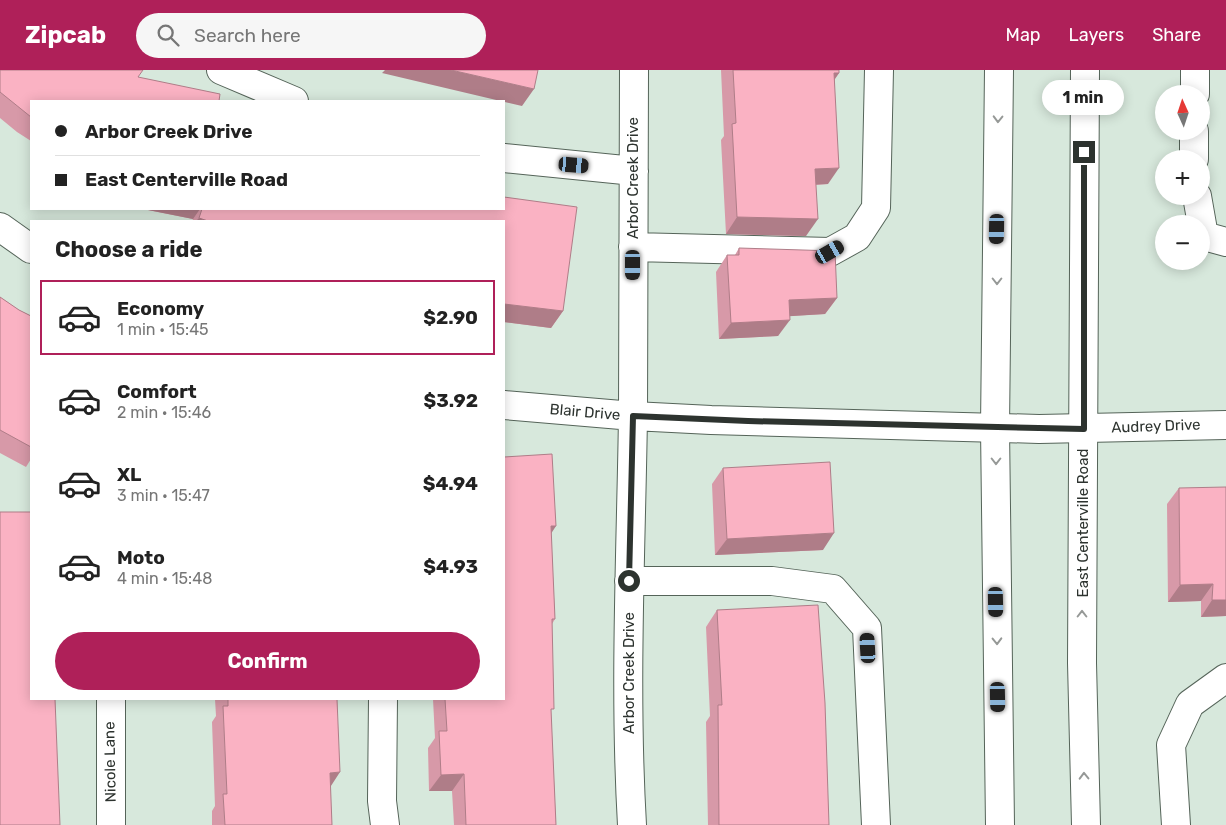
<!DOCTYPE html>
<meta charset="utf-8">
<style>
:root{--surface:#fff;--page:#f6f6f6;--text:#222;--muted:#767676;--line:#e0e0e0;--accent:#af2059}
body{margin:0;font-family:Rubik,sans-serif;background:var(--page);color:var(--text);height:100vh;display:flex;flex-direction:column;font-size:19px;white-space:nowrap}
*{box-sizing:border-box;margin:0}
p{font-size:16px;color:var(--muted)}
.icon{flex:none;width:28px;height:28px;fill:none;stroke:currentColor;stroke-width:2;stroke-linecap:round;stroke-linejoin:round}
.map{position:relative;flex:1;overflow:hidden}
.panel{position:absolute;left:30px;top:150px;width:475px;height:480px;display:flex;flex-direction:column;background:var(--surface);border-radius:0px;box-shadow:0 2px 12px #0003}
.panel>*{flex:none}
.guide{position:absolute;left:30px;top:30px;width:475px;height:110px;border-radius:0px;box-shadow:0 2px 12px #0003;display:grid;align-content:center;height:110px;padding:0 25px;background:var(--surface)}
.needle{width:32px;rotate:357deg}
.tools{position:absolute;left:1155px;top:15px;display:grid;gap:10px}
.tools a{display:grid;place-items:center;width:55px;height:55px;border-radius:50%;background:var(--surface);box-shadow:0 2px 12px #0003;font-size:25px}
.end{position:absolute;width:22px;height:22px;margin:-11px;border:6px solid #2d332f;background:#fff;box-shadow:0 0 0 2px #fff}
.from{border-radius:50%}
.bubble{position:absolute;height:35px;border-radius:18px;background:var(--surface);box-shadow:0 2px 12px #0003;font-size:16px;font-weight:700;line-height:35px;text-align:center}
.car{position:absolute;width:15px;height:30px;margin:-15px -8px;border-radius:6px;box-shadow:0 0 4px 1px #0007;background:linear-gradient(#222 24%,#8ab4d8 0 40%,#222 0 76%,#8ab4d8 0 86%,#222 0)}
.guide b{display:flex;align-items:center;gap:18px;height:48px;font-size:19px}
.guide b+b{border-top:1px solid var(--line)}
.guide i{width:12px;height:12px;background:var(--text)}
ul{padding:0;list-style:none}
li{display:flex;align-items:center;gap:15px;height:75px;margin:0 10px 8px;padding:0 15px;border:2px solid transparent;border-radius:0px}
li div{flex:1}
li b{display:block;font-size:19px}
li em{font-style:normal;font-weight:700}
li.selected{border-color:var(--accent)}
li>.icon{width:45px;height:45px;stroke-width:1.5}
h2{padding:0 25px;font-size:22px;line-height:60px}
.primary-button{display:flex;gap:10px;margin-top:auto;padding:10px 25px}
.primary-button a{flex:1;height:58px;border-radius:30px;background:var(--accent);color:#fff;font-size:20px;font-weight:700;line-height:58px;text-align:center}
header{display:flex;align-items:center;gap:30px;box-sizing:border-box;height:70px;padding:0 25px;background:var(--accent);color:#fff}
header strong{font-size:24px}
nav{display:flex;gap:28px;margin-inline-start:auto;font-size:18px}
.search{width:350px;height:45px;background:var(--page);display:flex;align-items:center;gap:12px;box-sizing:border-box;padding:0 18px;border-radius:28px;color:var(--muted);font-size:19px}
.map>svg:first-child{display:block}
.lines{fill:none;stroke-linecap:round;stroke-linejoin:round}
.minor-casing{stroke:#556459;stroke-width:30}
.major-casing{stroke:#556459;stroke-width:30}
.minor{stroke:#fff;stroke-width:28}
.major{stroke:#fff;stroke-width:28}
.wall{fill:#d799a8}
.shaded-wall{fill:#af7d88}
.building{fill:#fab2c3;stroke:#af7d88}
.oneway{stroke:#969997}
.route{stroke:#2d332f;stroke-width:6}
.labels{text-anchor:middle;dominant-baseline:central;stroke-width:4;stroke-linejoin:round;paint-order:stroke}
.street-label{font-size:15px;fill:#2d332f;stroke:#fff}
</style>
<header>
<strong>Zipcab</strong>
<div class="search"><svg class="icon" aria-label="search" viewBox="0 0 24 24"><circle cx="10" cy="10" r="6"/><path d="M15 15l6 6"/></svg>Search here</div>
<nav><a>Map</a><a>Layers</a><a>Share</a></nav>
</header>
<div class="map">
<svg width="1226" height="755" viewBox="0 0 1226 755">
<rect width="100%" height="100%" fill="#d7e8dc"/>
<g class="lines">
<g class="minor-casing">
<path id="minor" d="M 221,0 L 294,31
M 1195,24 L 1195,0
M 504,88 L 634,101
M 1194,89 L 1194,61
M 1197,126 L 1204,166 L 1226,172
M 0,157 L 31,179
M 633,177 L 830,182 L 857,167 L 876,138 L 879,0
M 504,335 L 633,346 L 711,350 L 1039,359 L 1226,355
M 629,511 L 772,511 L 833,519 L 867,558 L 876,755
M 111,629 L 111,755
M 383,629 L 382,731 L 385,755
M 632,755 C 624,618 631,482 633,345 C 634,230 634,115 634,0
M 1176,755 L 1171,675 L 1190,634 L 1226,608"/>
</g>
<g class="major-casing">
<path id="major" d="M 999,0 L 995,358 L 1000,755
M 1085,0 L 1082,593 L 1086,755"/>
</g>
<use href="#minor" class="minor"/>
<use href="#major" class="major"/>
</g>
<path class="wall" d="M 0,0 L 31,31 L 31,71 L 17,62 L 0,48 Z
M 721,0 L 839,0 L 839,3 L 835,9 L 828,114 L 816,115 L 806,166 L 726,164 L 721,70 L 724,66 Z
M 143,139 L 504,139 L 563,241 L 551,258 L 504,252 L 504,151 L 192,151 L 193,149 Z
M 739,178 L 837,228 L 825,244 L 789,246 L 778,266 L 719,269 L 716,202 L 727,185 L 735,185 Z
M 0,227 L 19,240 L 31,246 L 31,389 L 26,397 L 0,383 Z
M 723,398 L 823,480 L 715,485 L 712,414 Z
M 1179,418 L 1226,546 L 1201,547 L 1201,531 L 1168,532 L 1167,434 Z
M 551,464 L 555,549 L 552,554 L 551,644 L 556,755 L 454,755 L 452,721 L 429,721 L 428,678 L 435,668 L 433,629 L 504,629 Z
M 717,540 L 829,755 L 708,755 L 706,652 L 710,646 L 706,557 Z
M 215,629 L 337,629 L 330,716 L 332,755 L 212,755 L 212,741 L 215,736 L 212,652 L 216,646 Z"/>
<path class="shaded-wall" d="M 385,0 L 451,0 L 534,19 L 522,36 L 382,3 Z
M 834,3 L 839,3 L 827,20 Z
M 839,98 L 828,114 L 803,115 L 815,99 Z
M 143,139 L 200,139 L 193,149 Z
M 737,147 L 818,149 L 806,166 L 726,164 Z
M 199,148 L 208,151 L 196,151 Z
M 837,228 L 825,244 L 777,247 L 789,230 Z
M 504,234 L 563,241 L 551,258 L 504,252 Z
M 790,250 L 778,266 L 719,269 L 731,253 Z
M 551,456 L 556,456 L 545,473 Z
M 834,463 L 823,480 L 715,485 L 727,469 Z
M 1213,514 L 1201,531 L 1168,532 L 1180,515 Z
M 1212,530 L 1226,530 L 1226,546 L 1201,547 Z
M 340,702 L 329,719 L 330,703 Z
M 464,704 L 452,721 L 429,721 L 441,705 Z"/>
<path class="building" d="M 0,0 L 143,0 L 138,7 L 220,24 L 219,31 L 31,31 L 31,47 L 0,22 Z
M 451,0 L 538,0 L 534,19 Z
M 733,0 L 839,0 L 839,3 L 834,3 L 839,98 L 815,99 L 818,149 L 737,147 L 732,54 L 736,53 Z
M 504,127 L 577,137 L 563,241 L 504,234 L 504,151 L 208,151 L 199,148 L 202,139 L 504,139 Z
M 739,178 L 835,181 L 837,228 L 789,230 L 790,250 L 731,253 L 727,185 L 739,185 Z
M 0,227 L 19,240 L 31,246 L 31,377 L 0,360 Z
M 552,384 L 556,456 L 551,456 L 555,549 L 552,549 L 554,639 L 551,639 L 556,755 L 466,755 L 464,704 L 441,705 L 439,661 L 447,661 L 445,629 L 504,629 L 504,387 Z
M 830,392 L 834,463 L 727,469 L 723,398 Z
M 1226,417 L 1226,530 L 1212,530 L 1213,514 L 1180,515 L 1179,418 Z
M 0,442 L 31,442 L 31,629 L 55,629 L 60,755 L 0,755 Z
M 818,535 L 825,633 L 829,755 L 719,755 L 718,635 L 722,635 L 717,540 Z
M 228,629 L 337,629 L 340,702 L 330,703 L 332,755 L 225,755 L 223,724 L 227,724 L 223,636 L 228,636 Z"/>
<defs><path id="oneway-chevron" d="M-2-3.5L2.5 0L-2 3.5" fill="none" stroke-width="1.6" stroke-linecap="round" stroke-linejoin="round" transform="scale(1.25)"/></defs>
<g class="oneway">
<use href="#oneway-chevron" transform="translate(998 49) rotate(91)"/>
<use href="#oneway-chevron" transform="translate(997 211) rotate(90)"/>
<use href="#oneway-chevron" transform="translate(996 391) rotate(90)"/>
<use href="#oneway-chevron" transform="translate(1082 544) rotate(-90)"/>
<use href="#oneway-chevron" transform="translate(997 571) rotate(89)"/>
<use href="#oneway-chevron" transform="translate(1084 706) rotate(-91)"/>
</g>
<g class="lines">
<path class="route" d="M 629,511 L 633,346 L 748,351 L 1084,359 L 1084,82"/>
</g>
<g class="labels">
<g class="street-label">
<text transform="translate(633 108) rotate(-90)">Arbor Creek Drive</text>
<text transform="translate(585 342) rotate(5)">Blair Drive</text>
<text transform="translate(1156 356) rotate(-2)">Audrey Drive</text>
<text transform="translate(1083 453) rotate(-90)">East Centerville Road</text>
<text transform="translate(629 603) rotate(-90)">Arbor Creek Drive</text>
<text transform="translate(110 692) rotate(-91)">Nicole Lane</text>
</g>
</g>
</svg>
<div class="tools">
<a><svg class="needle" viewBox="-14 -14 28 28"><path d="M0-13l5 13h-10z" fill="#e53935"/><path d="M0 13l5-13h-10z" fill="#767676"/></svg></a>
<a>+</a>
<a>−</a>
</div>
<i class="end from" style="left:629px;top:511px"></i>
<i class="end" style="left:1084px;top:82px"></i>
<div class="bubble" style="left:1042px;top:10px;width:82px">1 min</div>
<i class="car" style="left:574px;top:95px;rotate:95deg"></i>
<i class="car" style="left:997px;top:159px;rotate:181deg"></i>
<i class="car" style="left:830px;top:182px;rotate:60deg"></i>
<i class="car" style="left:633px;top:195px;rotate:180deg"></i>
<i class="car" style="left:996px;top:532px;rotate:179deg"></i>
<i class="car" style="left:868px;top:578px;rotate:357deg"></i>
<i class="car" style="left:998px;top:627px;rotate:179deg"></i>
<div class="guide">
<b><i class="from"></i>Arbor Creek Drive</b>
<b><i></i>East Centerville Road</b>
</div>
<section class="panel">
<h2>Choose a ride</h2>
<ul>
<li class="selected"><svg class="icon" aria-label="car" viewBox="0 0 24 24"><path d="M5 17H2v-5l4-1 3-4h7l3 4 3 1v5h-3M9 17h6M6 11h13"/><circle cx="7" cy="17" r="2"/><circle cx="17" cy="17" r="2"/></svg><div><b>Economy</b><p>1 min · 15:45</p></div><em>$2.90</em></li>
<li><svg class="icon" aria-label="car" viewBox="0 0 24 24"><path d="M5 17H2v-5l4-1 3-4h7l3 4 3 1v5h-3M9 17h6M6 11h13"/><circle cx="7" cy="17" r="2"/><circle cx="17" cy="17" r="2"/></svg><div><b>Comfort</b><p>2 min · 15:46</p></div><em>$3.92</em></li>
<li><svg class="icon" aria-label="car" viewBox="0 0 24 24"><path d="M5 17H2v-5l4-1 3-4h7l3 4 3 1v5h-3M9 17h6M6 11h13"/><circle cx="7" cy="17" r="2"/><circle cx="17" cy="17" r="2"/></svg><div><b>XL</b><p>3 min · 15:47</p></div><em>$4.94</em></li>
<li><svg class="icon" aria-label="car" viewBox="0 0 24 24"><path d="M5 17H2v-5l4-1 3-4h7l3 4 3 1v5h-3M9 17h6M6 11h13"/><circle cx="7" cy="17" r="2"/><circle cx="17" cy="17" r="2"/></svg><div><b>Moto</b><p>4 min · 15:48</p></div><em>$4.93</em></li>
</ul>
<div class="primary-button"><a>Confirm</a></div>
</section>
</div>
